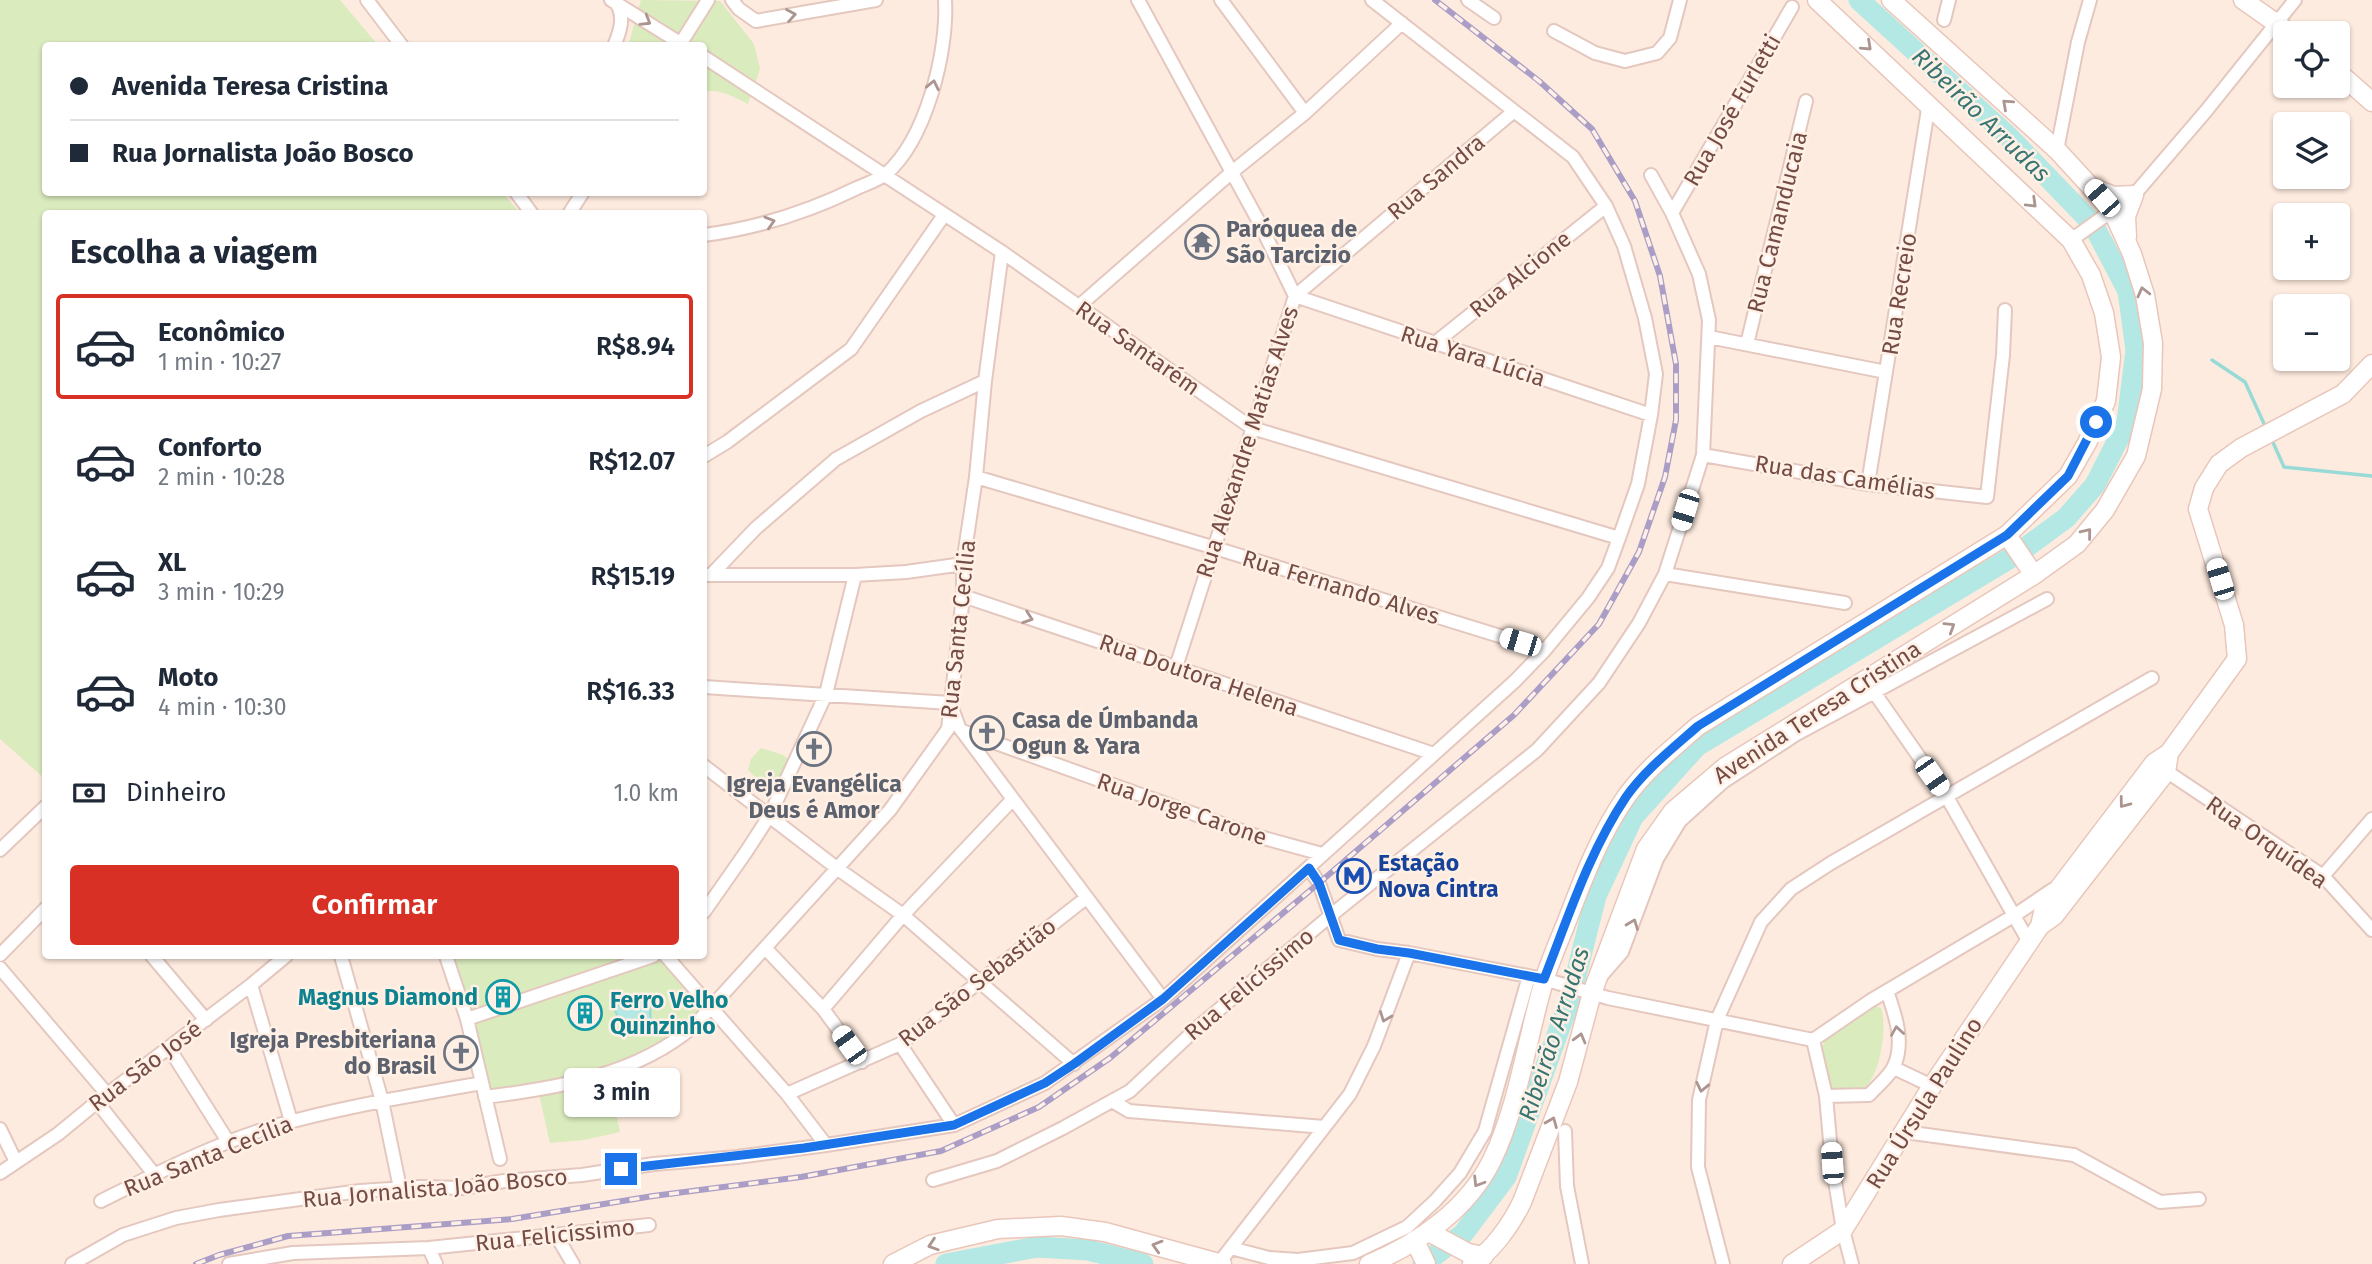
<!DOCTYPE html>
<html lang="pt">
<meta charset="utf-8">
<style>
:root{--surface:#fff;--page:#f6f6f7;--text:#1f2937;--muted:#747a83;--line:#e0e1e3;--accent:#d93025}
body{margin:0;font-family:"Fira Sans",sans-serif;background:var(--page);color:var(--text);height:100vh;display:flex;flex-direction:column;font-size:26px;white-space:nowrap}
*{box-sizing:border-box;margin:0}
p{font-size:23px;color:var(--muted)}
.icon{flex:none;width:38px;height:38px;fill:none;stroke:currentColor;stroke-width:2;stroke-linecap:round;stroke-linejoin:round}
.map{position:relative;flex:1;overflow:hidden}
.sheet{position:absolute;left:42px;top:210px;width:665px;height:749px;display:flex;flex-direction:column;background:var(--surface);border-radius:7px;box-shadow:0 2px 5px #0004}
.sheet>*{flex:none}
.guide{position:absolute;left:42px;top:42px;width:665px;height:154px;border-radius:7px;box-shadow:0 2px 5px #0004;display:grid;align-content:center;height:154px;padding:0 28px;background:var(--surface)}
.controls{position:absolute;left:2273px;top:21px;display:grid;gap:14px}
.controls a{display:grid;place-items:center;width:77px;height:77px;border-radius:7px;background:var(--surface);box-shadow:0 2px 5px #0004;font-size:35px}
.end{position:absolute;width:32px;height:32px;margin:-16px;border:9px solid #1a73e8;background:#fff;box-shadow:0 0 0 4px #fff}
.from{border-radius:50%}
.bubble{position:absolute;height:49px;border-radius:7px;background:var(--surface);box-shadow:0 2px 5px #0004;font-size:23px;font-weight:600;line-height:49px;text-align:center}
.car{position:absolute;width:21px;height:42px;margin:-21px -10px;border-radius:9px;box-shadow:0 0 5px 2px #0007;background:linear-gradient(#fff 24%,#345 0 40%,#fff 0 76%,#345 0 86%,#fff 0)}
.guide b{display:flex;align-items:center;gap:24px;height:66px;font-size:26px}
.guide b+b{border-top:2px solid var(--line)}
.guide i{width:18px;height:18px;background:var(--text)}
ul{padding:0;list-style:none}
li{display:flex;align-items:center;gap:21px;height:105px;margin:0 14px 10px;padding:0 14px;border:4px solid transparent;border-radius:7px}
li div{flex:1}
li b{display:block;font-size:26px}
li em{font-style:normal;font-weight:600}
li.active{border-color:var(--accent)}
li>.icon{width:63px;height:63px;stroke-width:1.5}
h2{padding:0 28px;font-size:32px;line-height:84px}
.pay{display:flex;align-items:center;gap:18px;height:77px;padding:0 28px;font-size:26px}
.pay p{margin-inline-start:auto}
.primary-button{display:flex;gap:14px;margin-top:auto;padding:14px 28px}
.primary-button a{flex:1;height:80px;border-radius:7px;background:var(--accent);color:#fff;font-size:28px;font-weight:600;line-height:80px;text-align:center}
.map>svg:first-child{display:block}
.green{fill:#daebbd}
.water{fill:#b3e8e4;stroke:#98dad6;stroke-width:2}
.lines{fill:none;stroke-linecap:round;stroke-linejoin:round}
.stream{stroke:#98dad6;stroke-width:3.5}
.river{stroke:#b3e8e4;stroke-width:21}
.street-casing{stroke:#e4c7be;stroke-width:16}
.secondary-casing{stroke:#e9c6ba;stroke-width:21}
.street{stroke:#fff;stroke-width:12}
.secondary{stroke:#fff;stroke-width:18}
.rail-casing{stroke:#ab9ec6;stroke-width:6}
.rail{stroke:#fff0e6;stroke-width:3.5;stroke-dasharray:10;stroke-linecap:butt}
.oneway{stroke:#ac948f}
.route{stroke:#1a73e8;stroke-width:9}
.labels{text-anchor:middle;dominant-baseline:central;stroke-width:5;stroke-linejoin:round;paint-order:stroke}
.street-label{font-size:23px;fill:#754c45;stroke:#fff0e6}
.worship-label{font-size:23px;font-weight:bold;fill:#5b616d;stroke:#fff0e6;text-anchor:start}
.transit-label{font-size:23px;font-weight:bold;fill:#164399;stroke:#fff0e6;text-anchor:start}
.culture-label{font-size:23px;font-weight:bold;fill:#0d838f;stroke:#fff0e6;text-anchor:end}
.water-label{font-size:24px;font-style:italic;fill:#367572;stroke:#fff0e6}
</style>
<div class="map">
<svg width="2372" height="1264" viewBox="0 0 2372 1264">
<rect width="100%" height="100%" fill="#feebdf"/>
<path class="green" d="M 0,0 L 340,0 L 378,45 L 46,46 L 46,192 L 502,192 L 520,213 L 46,214 L 45,779 L 0,739 Z
M 641,0 L 720,1 L 754,44 L 760,69 L 748,104 C 734,97 719,88 704,92 L 704,46 L 628,46 Z
M 761,748 L 783,755 L 792,762 L 775,791 L 761,783 L 748,770 L 751,759 Z
M 452,956 L 643,956 L 470,1013 Z
M 660,960 L 706,1006 L 667,1041 L 602,1071 L 488,1093 L 471,1018 L 563,993 Z
M 1874,1006 L 1881,1008 C 1888,1025 1880,1084 1860,1090 C 1852,1092 1840,1090 1832,1090 L 1828,1088 C 1826,1078 1821,1065 1821,1054 C 1821,1032 1857,1014 1874,1006 Z
M 609,1077 L 620,1132 L 584,1140 L 550,1143 L 539,1094 Z"/>
<path class="water" d="M 633,999 L 650,1005 L 651,1028 L 638,1034 L 629,1032 L 619,1021 L 615,1010 L 619,1003 Z"/>
<g class="lines">
<path class="stream" d="M 2212,360 L 2245,382 L 2266,428
M 2271,438 L 2284,467 L 2372,476"/>
<path class="river" d="M 946,1264 L 1037,1247 L 1088,1250 L 1143,1264
M 1423,1264 L 1463,1234 L 1506,1177 L 1570,999 L 1596,896 L 1633,817 L 1697,746 L 2017,554 L 2066,518 L 2095,485 L 2127,422 L 2136,350 L 2128,291 L 2096,230 L 2086,217 L 2008,136 L 1859,0"/>
<g class="street-casing">
<path id="street" d="M 367,0 L 402,46
M 611,0 L 685,46
M 732,0 L 739,9 L 756,21 L 876,0
M 1138,0 L 1259,222 L 1295,296 L 1176,667
M 1221,0 L 1305,113
M 1468,0 L 1494,18
M 1944,20 L 1949,0
M 1554,31 L 1595,53 L 1625,61 L 1657,53 L 1670,38 L 1680,0
M 614,46 C 620,32 625,17 617,4
M 679,46 L 708,0
M 704,57 L 1002,252 L 1252,428 L 1619,538
M 2057,150 L 2078,42 L 2090,0
M 516,192 L 532,214
M 1672,213 L 1792,7
M 569,214 L 583,192
M 704,235 C 758,228 808,212 857,188 C 866,184 878,180 886,174 C 926,139 948,52 945,0
M 2071,240 L 2134,195 L 2206,111 L 2295,0
M 1295,296 L 1651,415
M 1295,296 L 1513,112
M 1079,306 L 1232,172 L 1305,113 L 1402,23
M 1709,337 L 1886,372
M 1435,343 L 1606,206
M 1747,344 L 1806,101
M 1703,455 L 1868,484 L 1987,497 L 2003,355 L 2005,310
M 704,456 L 727,442 L 851,349 L 944,215
M 976,477 L 1212,547 L 1545,650
M 1868,484 L 1929,103
M 1665,574 L 1845,603
M 708,575 L 855,575 L 906,572 L 963,564
M 711,575 L 756,528 L 836,459 L 921,411 L 985,381
M 963,596 L 1434,754
M 704,687 L 950,703 L 959,727 L 1163,999
M 1874,692 L 1947,797 L 2029,942
M 965,732 L 1253,835 L 1322,854
M 704,766 L 838,869 L 903,915 L 1074,1064
M 2160,767 L 2323,876 L 2372,930
M 0,850 L 46,806
M 1309,868 L 1319,883 L 1339,940 L 1377,949 L 1409,953 L 1544,979 L 1608,998 L 1813,1040
M 2323,876 L 2372,819
M 704,912 L 746,852 L 770,815 L 826,694 L 855,575
M 766,949 L 823,1009 L 862,1062
M 0,955 L 46,908
M 152,956 L 206,1020
M 341,956 L 382,1101 L 400,1188
M 446,956 L 467,1019 L 500,1159
M 666,956 L 787,1094 L 826,1145
M 0,968 L 107,1094
M 1602,975 L 1622,952 L 1657,859 L 1680,821 L 1723,782 L 1795,735 L 2047,599
M 251,985 L 291,1121
M 823,1009 L 903,915 L 1013,799
M 467,1019 L 653,956
M 1813,1040 L 1870,1001 L 2015,915 L 2052,890
M 1813,1040 L 1826,1096 L 1832,1163 L 1843,1230 L 1852,1264
M 900,1044 L 954,1125
M 169,1048 L 229,1143
M 1894,1068 L 1932,1086
M 787,1094 L 900,1044 L 1086,898
M 1826,1096 L 1869,1095 C 1877,1086 1890,1076 1894,1066 C 1905,1042 1895,1014 1887,991
M 485,1097 C 558,1088 637,1075 694,1026 L 890,810 L 948,729 L 963,596 L 963,564 L 976,477 L 985,381 L 1002,252
M 1112,1101 L 1129,1111 L 1324,1127
M 97,1102 L 154,1174
M 0,1129 L 16,1162
M 1565,1131 L 1567,1186 L 1582,1264
M 1905,1132 L 2074,1155 L 2160,1202 L 2199,1199
M 0,1173 L 58,1134 L 97,1102 L 251,985 L 286,956
M 933,1180 L 997,1161 L 1063,1128 L 1130,1091 L 1197,1028 L 1330,916 L 1537,750 L 1599,683 L 1639,623 L 1665,574 L 1703,455 L 1709,320 L 1699,274 L 1672,213 L 1651,175
M 101,1201 C 161,1171 228,1137 293,1121 C 355,1105 419,1094 482,1083
M 556,1235 L 573,1264
M 429,1248 L 436,1264
M 1231,1248 L 1269,1258 L 1298,1260 L 1353,1253 L 1407,1227 L 1435,1201 L 1460,1173 L 1485,1131 L 1529,976
M 1219,1263 L 1350,1094 L 1374,1046 L 1409,953
M 72,1264 L 123,1235 L 176,1218 L 219,1210 L 360,1191 L 420,1187 L 462,1188 L 504,1181 L 582,1175 L 654,1164 L 737,1157 L 826,1145 L 954,1125 L 1045,1083 L 1163,999 L 1515,681 L 1545,650 L 1588,598 L 1608,568 L 1619,538 L 1638,484 L 1651,415 L 1656,374 L 1645,318 L 1624,246 L 1606,206 L 1573,157 L 1372,0
M 229,1264 L 293,1253 L 429,1248 L 649,1225
M 1723,1264 L 1698,1167 L 1699,1100 L 1717,1020 L 1761,922 L 1791,889 L 1831,863 L 2152,678"/>
</g>
<g class="secondary-casing">
<path id="secondary" d="M 2243,0 L 2290,33
M 2338,72 L 2372,102
M 2094,188 L 2114,196 L 2134,195 L 2126,216 L 2127,237
M 2007,535 L 2034,575
M 2040,926 L 2054,916 L 2166,772 L 2169,753
M 1429,1232 L 1468,1253 L 1484,1256
M 1415,1241 L 1426,1264
M 893,1264 L 930,1245 L 998,1229 L 1061,1226 L 1105,1232 L 1222,1264
M 1369,1264 C 1418,1244 1468,1209 1492,1160 C 1518,1107 1527,1038 1544,981 C 1550,961 1559,941 1567,921 C 1583,879 1600,834 1626,797 C 1646,769 1673,748 1698,726 L 2007,535 L 2068,476 L 2087,443 L 2106,401 L 2111,357 L 2104,313 L 2091,275 L 2071,240 L 1817,0
M 1472,1264 C 1493,1250 1511,1225 1522,1202 L 1568,1082 L 1592,993 L 1646,849 L 1673,811 L 1725,767 L 2034,575 L 2077,544 L 2105,510 L 2136,456 L 2152,389 L 2153,343 L 2145,295 L 2132,254 L 2112,210 L 2057,150 L 1891,0
M 1792,1264 L 1843,1230 L 1932,1086 L 2040,926 L 2044,908 L 2154,763 L 2169,753 L 2237,659 L 2234,625 L 2198,509 L 2204,488 L 2219,464 L 2241,448 L 2343,394 L 2372,364"/>
</g>
<use href="#street" class="street"/>
<use href="#secondary" class="secondary"/>
<g class="rail-casing">
<path id="rail" d="M 196,1264 L 219,1255 L 288,1236 L 512,1219 L 653,1196 L 801,1177 L 941,1151 L 1039,1107 L 1110,1058 L 1319,883 L 1514,715 L 1599,624 L 1639,552 L 1665,477 L 1676,420 L 1676,364 L 1660,276 L 1635,201 L 1592,129 L 1539,81 L 1435,0"/>
</g>
<use href="#rail" class="rail"/>
</g>
<defs><path id="oneway-chevron" d="M-2-3.5L2.5 0L-2 3.5" fill="none" stroke-width="1.6" stroke-linecap="round" stroke-linejoin="round" transform="scale(1.75)"/></defs>
<g class="oneway">
<use href="#oneway-chevron" transform="translate(791 15) rotate(-10)"/>
<use href="#oneway-chevron" transform="translate(646 21) rotate(31)"/>
<use href="#oneway-chevron" transform="translate(1867 46) rotate(43)"/>
<use href="#oneway-chevron" transform="translate(933 85) rotate(-78)"/>
<use href="#oneway-chevron" transform="translate(2007 104) rotate(-138)"/>
<use href="#oneway-chevron" transform="translate(2032 203) rotate(44)"/>
<use href="#oneway-chevron" transform="translate(770 222) rotate(-17)"/>
<use href="#oneway-chevron" transform="translate(2143 292) rotate(-104)"/>
<use href="#oneway-chevron" transform="translate(2087 533) rotate(-51)"/>
<use href="#oneway-chevron" transform="translate(1028 618) rotate(19)"/>
<use href="#oneway-chevron" transform="translate(1950 627) rotate(-32)"/>
<use href="#oneway-chevron" transform="translate(2124 803) rotate(127)"/>
<use href="#oneway-chevron" transform="translate(1633 924) rotate(-69)"/>
<use href="#oneway-chevron" transform="translate(1385 1017) rotate(111)"/>
<use href="#oneway-chevron" transform="translate(1897 1031) rotate(-99)"/>
<use href="#oneway-chevron" transform="translate(1580 1038) rotate(-75)"/>
<use href="#oneway-chevron" transform="translate(1702 1087) rotate(102)"/>
<use href="#oneway-chevron" transform="translate(1552 1122) rotate(-68)"/>
<use href="#oneway-chevron" transform="translate(1478 1182) rotate(122)"/>
<use href="#oneway-chevron" transform="translate(933 1245) rotate(162)"/>
<use href="#oneway-chevron" transform="translate(1157 1246) rotate(-164)"/>
</g>
<g class="lines">
<path class="route" d="M 621,1169 L 804,1148 L 954,1125 L 1045,1083 L 1074,1064 L 1163,999 L 1309,868 L 1319,883 L 1339,940 L 1377,949 L 1409,953 L 1544,979 C 1568,918 1589,852 1626,797 C 1645,770 1673,748 1698,726 L 2007,535 L 2068,476 L 2096,422"/>
</g>
<defs>
<g id="temple-ring" transform="scale(1.75)"><circle r="9.5" fill="#fff0e6" stroke="#6b7280" stroke-width="1.5"/><path d="M0-6L5-2H3V0L6.5 2.5H4V6H1.5V3h-3V6H-4V2.5H-6.5L-3 0V-2H-5Z" fill="#6b7280"/></g>
<g id="church-ring" transform="scale(1.75)"><circle r="9.5" fill="#fff0e6" stroke="#6b7280" stroke-width="1.5"/><path d="M-1.2-6h2.4v3.5h3.3v2.4h-3.3V6h-2.4V-.1h-3.3v-2.4h3.3Z" fill="#6b7280"/></g>
<g id="metro-ring" transform="scale(1.75)"><circle r="9.5" fill="#fff0e6" stroke="#1a4fb4" stroke-width="1.5"/><path d="M-5.5 5V-5H-3L0 0L3-5H5.5V5H3V-.5L0 4L-3-.5V5Z" fill="#1a4fb4"/></g>
<g id="building-ring" transform="scale(1.75)"><circle r="9.5" fill="#fff0e6" stroke="#0f9aa8" stroke-width="1.5"/><path d="M-4-6H4V6H1V3H-1V6H-4ZM-2.5-4.3h1.7v1.8h-1.7ZM.8-4.3h1.7v1.8H.8ZM-2.5-1h1.7V.8h-1.7ZM.8-1h1.7V.8H.8Z" fill="#0f9aa8"/></g>
</defs>
<g fill-rule="evenodd">
<use href="#temple-ring" x="1202" y="242"/>
<use href="#church-ring" x="987" y="733"/>
<use href="#church-ring" x="814" y="749"/>
<use href="#metro-ring" x="1354" y="876"/>
<use href="#building-ring" x="503" y="997"/>
<use href="#building-ring" x="585" y="1013"/>
<use href="#church-ring" x="461" y="1053"/>
</g>
<g class="labels">
<g class="street-label">
<text transform="translate(1732 110) rotate(-60)">Rua José Furletti</text>
<text transform="translate(1436 177) rotate(-40)">Rua Sandra</text>
<text transform="translate(1777 222) rotate(-76)">Rua Camanducaia</text>
<text transform="translate(1520 274) rotate(-39)">Rua Alcione</text>
<text transform="translate(1899 294) rotate(-81)">Rua Recreio</text>
<text transform="translate(1138 348) rotate(35)">Rua Santarém</text>
<text transform="translate(1473 356) rotate(18)">Rua Yara Lúcia</text>
<text transform="translate(1247 442) rotate(-72)">Rua Alexandre Matias Alves</text>
<text transform="translate(1845 477) rotate(9)">Rua das Camélias</text>
<text transform="translate(1341 587) rotate(17)">Rua Fernando Alves</text>
<text transform="translate(958 629) rotate(-84)">Rua Santa Cecília</text>
<text transform="translate(1199 675) rotate(19)">Rua Doutora Helena</text>
<text transform="translate(1817 712) rotate(-33)">Avenida Teresa Cristina</text>
<text transform="translate(1182 809) rotate(19)">Rua Jorge Carone</text>
<text transform="translate(2267 842) rotate(35)">Rua Orquídea</text>
<text transform="translate(977 982) rotate(-38)">Rua São Sebastião</text>
<text transform="translate(1249 984) rotate(-40)">Rua Felicíssimo</text>
<text transform="translate(145 1066) rotate(-37)">Rua São José</text>
<text transform="translate(1924 1103) rotate(-58)">Rua Úrsula Paulino</text>
<text transform="translate(208 1156) rotate(-22)">Rua Santa Cecília</text>
<text transform="translate(435 1188) rotate(-5)">Rua Jornalista João Bosco</text>
<text transform="translate(555 1235) rotate(-6)">Rua Felicíssimo</text>
</g>
<g class="worship-label">
<text x="1226" y="229">Paróquea de<tspan x="1226" dy="26">São Tarcizio</tspan></text>
<text x="1012" y="720">Casa de Úmbanda<tspan x="1012" dy="26">Ogun &amp; Yara</tspan></text>
<text x="814" y="784" text-anchor="middle">Igreja Evangélica<tspan x="814" dy="26">Deus é Amor</tspan></text>
<text x="436" y="1040" text-anchor="end">Igreja Presbiteriana<tspan x="436" dy="26">do Brasil</tspan></text>
</g>
<g class="transit-label">
<text x="1378" y="863">Estação<tspan x="1378" dy="26">Nova Cintra</tspan></text>
</g>
<g class="culture-label">
<text x="478" y="997">Magnus Diamond</text>
<text x="610" y="1000" text-anchor="start">Ferro Velho<tspan x="610" dy="26">Quinzinho</tspan></text>
</g>
<g class="water-label">
<text transform="translate(1981 115) rotate(44)">Ribeirão Arrudas</text>
<text transform="translate(1554 1034) rotate(-72)">Ribeirão Arrudas</text>
</g>
</g>
</svg>
<div class="controls">
<a><svg class="icon" aria-label="locate" viewBox="0 0 24 24"><circle cx="12" cy="12" r="6"/><path d="M12 2v4M12 18v4M2 12h4M18 12h4"/></svg></a>
<a><svg class="icon" aria-label="layers" viewBox="0 0 24 24"><path d="M12 4l9 5-9 5-9-5zM3 14l9 5 9-5"/></svg></a>
<a>+</a>
<a>−</a>
</div>
<i class="end from" style="left:2096px;top:422px"></i>
<i class="end" style="left:621px;top:1169px"></i>
<div class="bubble" style="left:564px;top:1068px;width:116px">3 min</div>
<i class="car" style="left:2102px;top:198px;rotate:319deg"></i>
<i class="car" style="left:1685px;top:510px;rotate:197deg"></i>
<i class="car" style="left:2220px;top:579px;rotate:343deg"></i>
<i class="car" style="left:1520px;top:642px;rotate:287deg"></i>
<i class="car" style="left:1932px;top:776px;rotate:145deg"></i>
<i class="car" style="left:849px;top:1045px;rotate:324deg"></i>
<i class="car" style="left:1832px;top:1163px;rotate:356deg"></i>
<div class="guide">
<b><i class="from"></i>Avenida Teresa Cristina</b>
<b><i></i>Rua Jornalista João Bosco</b>
</div>
<section class="sheet">
<h2>Escolha a viagem</h2>
<ul>
<li class="active"><svg class="icon" aria-label="car" viewBox="0 0 24 24"><path d="M5 17H2v-5l4-1 3-4h7l3 4 3 1v5h-3M9 17h6M6 11h13"/><circle cx="7" cy="17" r="2"/><circle cx="17" cy="17" r="2"/></svg><div><b>Econômico</b><p>1 min · 10:27</p></div><em>R$8.94</em></li>
<li><svg class="icon" aria-label="car" viewBox="0 0 24 24"><path d="M5 17H2v-5l4-1 3-4h7l3 4 3 1v5h-3M9 17h6M6 11h13"/><circle cx="7" cy="17" r="2"/><circle cx="17" cy="17" r="2"/></svg><div><b>Conforto</b><p>2 min · 10:28</p></div><em>R$12.07</em></li>
<li><svg class="icon" aria-label="car" viewBox="0 0 24 24"><path d="M5 17H2v-5l4-1 3-4h7l3 4 3 1v5h-3M9 17h6M6 11h13"/><circle cx="7" cy="17" r="2"/><circle cx="17" cy="17" r="2"/></svg><div><b>XL</b><p>3 min · 10:29</p></div><em>R$15.19</em></li>
<li><svg class="icon" aria-label="car" viewBox="0 0 24 24"><path d="M5 17H2v-5l4-1 3-4h7l3 4 3 1v5h-3M9 17h6M6 11h13"/><circle cx="7" cy="17" r="2"/><circle cx="17" cy="17" r="2"/></svg><div><b>Moto</b><p>4 min · 10:30</p></div><em>R$16.33</em></li>
</ul>
<div class="pay"><svg class="icon" aria-label="cash" viewBox="0 0 24 24"><path d="M3 7h18v10H3z"/><circle cx="12" cy="12" r="2"/></svg>Dinheiro<p>1.0 km</p></div>
<div class="primary-button"><a>Confirmar</a></div>
</section>
</div>
